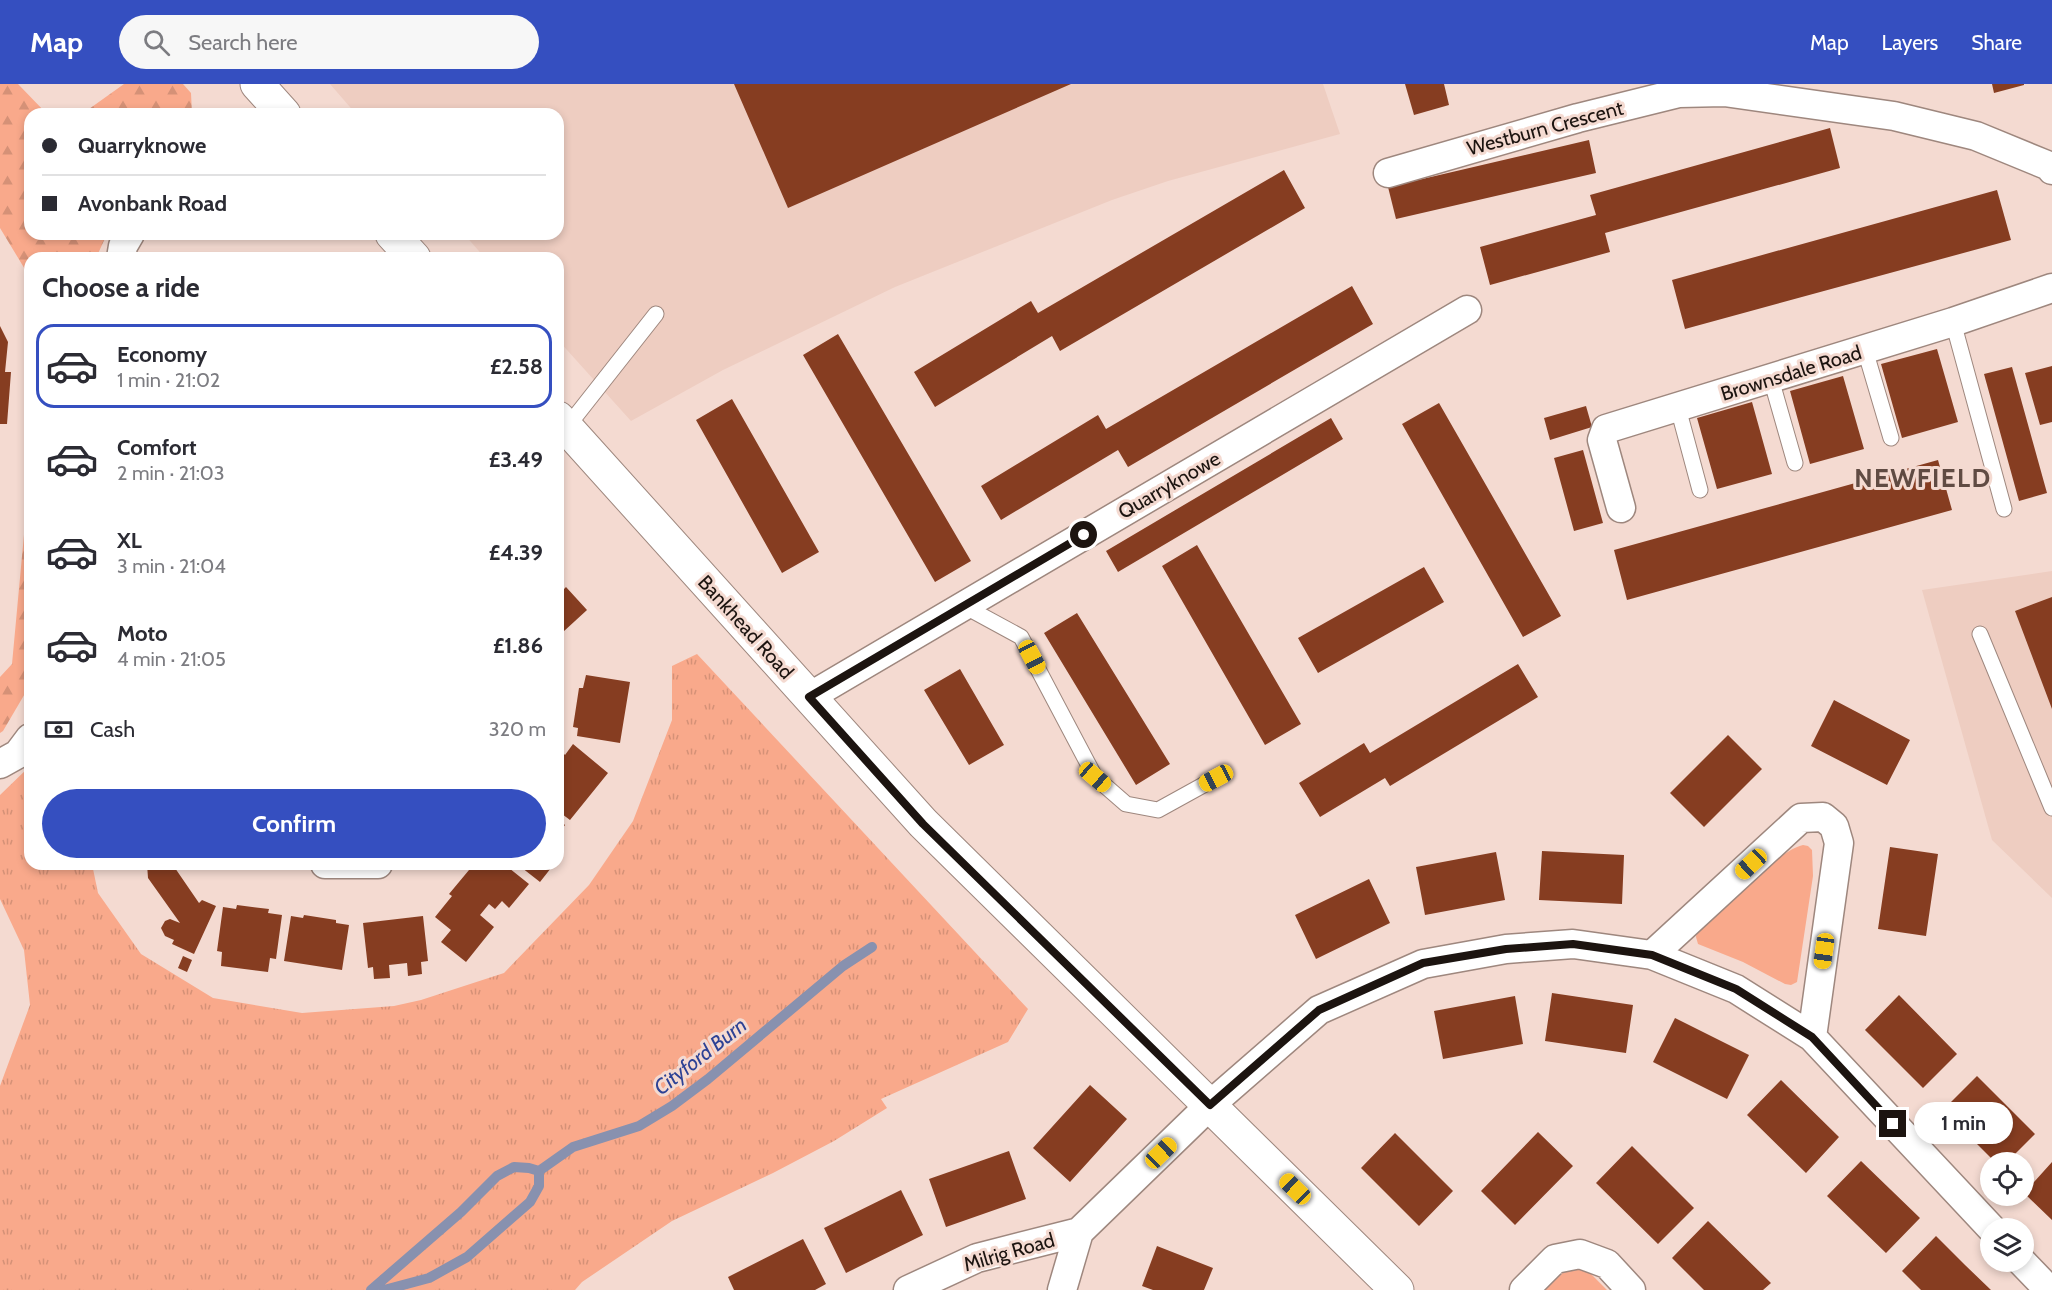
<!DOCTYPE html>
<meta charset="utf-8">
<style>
:root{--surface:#fff;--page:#f7f7f7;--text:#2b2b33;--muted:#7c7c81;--line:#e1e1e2;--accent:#354fc0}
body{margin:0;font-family:Cabin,sans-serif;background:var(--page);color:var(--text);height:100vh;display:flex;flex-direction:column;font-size:22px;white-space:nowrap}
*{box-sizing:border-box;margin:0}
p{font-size:20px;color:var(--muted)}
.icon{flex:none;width:33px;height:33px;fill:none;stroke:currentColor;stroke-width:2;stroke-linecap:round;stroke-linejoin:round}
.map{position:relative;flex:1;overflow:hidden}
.details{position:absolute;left:24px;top:168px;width:540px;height:618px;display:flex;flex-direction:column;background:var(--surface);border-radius:18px;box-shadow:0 3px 9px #0003}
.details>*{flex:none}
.banner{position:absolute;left:24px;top:24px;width:540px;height:132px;border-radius:18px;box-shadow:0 3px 9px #0003;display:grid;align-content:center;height:132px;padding:0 18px;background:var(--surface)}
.buttons{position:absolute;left:1980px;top:1068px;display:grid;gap:12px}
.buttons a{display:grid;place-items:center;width:54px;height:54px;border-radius:50%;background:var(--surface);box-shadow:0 3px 9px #0003;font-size:30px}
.end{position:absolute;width:27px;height:27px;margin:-14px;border:8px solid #1c1410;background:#fff;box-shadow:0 0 0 3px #fff}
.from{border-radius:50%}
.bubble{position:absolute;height:42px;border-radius:21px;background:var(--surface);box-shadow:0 3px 9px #0003;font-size:20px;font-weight:800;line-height:42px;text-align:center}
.car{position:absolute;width:18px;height:36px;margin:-18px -9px;border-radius:8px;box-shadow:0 0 4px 2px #0007;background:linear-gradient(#f5c518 24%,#345 0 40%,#f5c518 0 76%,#345 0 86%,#f5c518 0)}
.banner b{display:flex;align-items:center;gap:21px;height:57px;font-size:22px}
.banner b+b{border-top:2px solid var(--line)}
.banner i{width:15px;height:15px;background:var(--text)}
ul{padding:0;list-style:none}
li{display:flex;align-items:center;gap:18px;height:84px;margin:0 12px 9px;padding:0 6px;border:3px solid transparent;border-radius:18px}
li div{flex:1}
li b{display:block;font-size:22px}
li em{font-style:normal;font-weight:800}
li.active{border-color:var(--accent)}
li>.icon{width:54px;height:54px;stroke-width:1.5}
h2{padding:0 18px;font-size:27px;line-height:72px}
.pay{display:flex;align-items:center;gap:15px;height:66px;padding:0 18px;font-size:22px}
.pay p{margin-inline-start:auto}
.button{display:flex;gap:12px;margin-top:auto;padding:12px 18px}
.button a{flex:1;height:69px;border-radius:36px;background:var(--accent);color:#fff;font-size:24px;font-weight:800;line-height:69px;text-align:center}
header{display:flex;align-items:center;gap:36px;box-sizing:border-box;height:84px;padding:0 30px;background:var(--accent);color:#fff}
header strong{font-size:28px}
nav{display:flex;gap:33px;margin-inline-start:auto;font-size:21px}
.search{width:420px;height:54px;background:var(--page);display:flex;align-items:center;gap:15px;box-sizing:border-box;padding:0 21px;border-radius:33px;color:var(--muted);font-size:22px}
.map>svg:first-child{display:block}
.built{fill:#eecdc1}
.green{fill:#f9a98b}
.forest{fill:url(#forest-firs)}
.park{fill:url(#park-tufts)}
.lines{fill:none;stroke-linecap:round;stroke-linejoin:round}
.stream{stroke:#8891af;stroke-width:10}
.building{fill:#863d21}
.service-casing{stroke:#9e877e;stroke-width:17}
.minor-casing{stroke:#9e877e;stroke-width:31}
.tertiary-casing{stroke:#9e877e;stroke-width:35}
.service{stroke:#fff;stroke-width:15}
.minor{stroke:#fff;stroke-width:28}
.tertiary{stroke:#fff;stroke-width:33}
.route{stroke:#1c1410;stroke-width:8}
.labels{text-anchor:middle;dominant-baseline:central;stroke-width:6;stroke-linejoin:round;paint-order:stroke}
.street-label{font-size:20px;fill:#1c1410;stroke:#f4dad1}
.water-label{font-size:21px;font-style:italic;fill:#2d4295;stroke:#f4dad1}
.district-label{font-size:26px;font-weight:bold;letter-spacing:1.5px;fill:#604b43;stroke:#f4dad1}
</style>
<header>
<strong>Map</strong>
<div class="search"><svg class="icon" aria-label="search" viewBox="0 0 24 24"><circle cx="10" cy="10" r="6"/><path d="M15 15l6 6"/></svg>Search here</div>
<nav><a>Map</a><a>Layers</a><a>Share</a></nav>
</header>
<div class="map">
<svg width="2052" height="1206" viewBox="0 0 2052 1206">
<defs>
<pattern id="forest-firs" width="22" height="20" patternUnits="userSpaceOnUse" patternTransform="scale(1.5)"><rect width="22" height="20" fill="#f9a98b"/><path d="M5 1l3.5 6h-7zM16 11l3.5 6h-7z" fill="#d59177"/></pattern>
<pattern id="park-tufts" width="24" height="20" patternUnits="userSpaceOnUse" patternTransform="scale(1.5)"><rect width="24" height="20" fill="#f9a98b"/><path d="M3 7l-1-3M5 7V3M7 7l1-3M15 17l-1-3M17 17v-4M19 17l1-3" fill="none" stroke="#d59177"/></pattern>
</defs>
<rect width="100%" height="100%" fill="#f4dad1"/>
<path class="built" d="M 330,0 L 1323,0 L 1340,50 L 1168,97 L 1112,116 L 895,203 L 723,286 L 631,337 L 558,256 L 558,174 L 485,174 L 464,150 L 558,150 L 558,30 L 356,30 Z
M 2052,487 L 2052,814 L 1992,756 L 1922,506 Z"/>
<path class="green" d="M 1803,761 L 1808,762 L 1812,766 L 1813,792 L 1797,898 L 1791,901 L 1785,900 L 1743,878 L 1698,860 L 1696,853 L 1697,846 C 1719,827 1778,766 1803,761 Z
M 1570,1182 L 1586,1185 L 1607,1206 L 1545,1206 Z"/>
<path class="forest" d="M 0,0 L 18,0 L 47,30 L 30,30 L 30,150 L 107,150 L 96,174 L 30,174 L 30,230 L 26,187 L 0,144 Z
M 124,0 L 183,0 L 191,9 L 192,30 L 82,30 Z
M 30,386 L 30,601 L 3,647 L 0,649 L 0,593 L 12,580 Z"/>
<path class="park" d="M 697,570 L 1028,925 L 1008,958 L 881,1015 L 887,1024 L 834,1057 L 773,1089 L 672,1137 L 582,1198 L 575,1206 L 0,1206 L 0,1002 L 30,921 L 24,866 L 0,815 L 0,711 L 30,682 L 30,780 L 92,780 L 98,809 L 141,870 L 213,914 L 302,929 L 394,922 L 421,916 L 504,889 L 589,801 L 633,737 L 672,636 L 672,582 Z"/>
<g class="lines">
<path class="stream" d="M 371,1206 L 461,1128 L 497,1092 L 514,1083 L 529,1084 L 539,1087 L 573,1063 L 639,1042 L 672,1022 L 708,995 L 843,882 L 872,863
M 384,1206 L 429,1194 L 467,1173 L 530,1118 L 539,1102 L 539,1087"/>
</g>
<path class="building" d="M 734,0 L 1071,0 L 788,124 Z
M 1405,0 L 1444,0 L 1449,21 L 1414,31 Z
M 1992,0 L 2024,0 L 2024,1 L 1994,9 Z
M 1830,44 L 1840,84 L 1605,149 L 1610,168 L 1490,201 L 1480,163 L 1596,131 L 1590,111 Z
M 1589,56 L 1596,89 L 1396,135 L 1388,103 Z
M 1284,86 L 1305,124 L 1060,267 L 1052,252 L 935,323 L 914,288 L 1031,217 L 1038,229 Z
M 1997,106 L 2011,156 L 1685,245 L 1672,196 Z
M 1352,202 L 1373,240 L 1128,383 L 1118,366 L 1001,436 L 981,402 L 1098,331 L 1106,345 Z
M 0,242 L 8,258 L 5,288 L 11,288 L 7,340 L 0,340 Z
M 838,250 L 971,477 L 935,498 L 803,271 Z
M 1937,265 L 1958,338 L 1902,354 L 1881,280 Z
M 2052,282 L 2052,338 L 2040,341 L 2025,289 Z
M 2012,283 L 2047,409 L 2019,417 L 1984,290 Z
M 1843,292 L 1864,365 L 1810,380 L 1790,307 Z
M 732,315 L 819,468 L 782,489 L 696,336 Z
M 1752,318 L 1772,390 L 1717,405 L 1697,334 Z
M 1439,319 L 1561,532 L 1523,553 L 1402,340 Z
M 1586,322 L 1592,343 L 1550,356 L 1544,334 Z
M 1331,334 L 1343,355 L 1118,488 L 1106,467 Z
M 1583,366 L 1603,439 L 1574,447 L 1554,374 Z
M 1938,376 L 1952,426 L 1627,516 L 1614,466 Z
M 1197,461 L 1301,640 L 1265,661 L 1162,482 Z
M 1424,483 L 1444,518 L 1318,589 L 1298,554 Z
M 558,501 L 563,506 L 566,503 L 587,526 L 563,548 L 558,542 Z
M 2052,513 L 2052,625 L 2015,527 Z
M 1077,529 L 1170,680 L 1136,701 L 1044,549 Z
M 1518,580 L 1538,613 L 1390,702 L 1385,694 L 1320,733 L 1299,699 L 1364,659 L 1370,669 Z
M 960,585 L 1004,661 L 969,681 L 924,606 Z
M 586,591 L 630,598 L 620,659 L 577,652 L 578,644 L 573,643 L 579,604 L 583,604 Z
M 1834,616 L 1910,656 L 1887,701 L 1811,662 Z
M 1728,651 L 1762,685 L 1704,743 L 1670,709 Z
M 573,660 L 608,689 L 570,736 L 558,727 L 558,676 L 563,669 L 565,671 Z
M 558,735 L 565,741 L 558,750 Z
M 1890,763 L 1938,770 L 1926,852 L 1878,845 Z
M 1542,767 L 1624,771 L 1622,820 L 1539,816 Z
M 1496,768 L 1505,816 L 1425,831 L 1416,783 Z
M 147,780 L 182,780 L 175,784 L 199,819 L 202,816 L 216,822 L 194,870 L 172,860 L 174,856 L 165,852 L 161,844 L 165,837 L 170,835 L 180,839 L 148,794 Z
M 474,780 L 504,780 L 529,800 L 509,824 L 502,817 L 495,825 L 489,820 L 480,831 L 494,843 L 466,878 L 441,858 L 451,846 L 435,833 L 452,812 L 449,810 Z
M 517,780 L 547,780 L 551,784 L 540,798 Z
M 1369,795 L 1390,839 L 1316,875 L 1295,831 Z
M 237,821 L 269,825 L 268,829 L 282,831 L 276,875 L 270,874 L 268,888 L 221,882 L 222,868 L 217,867 L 223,823 L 236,825 Z
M 304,831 L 336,836 L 336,839 L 349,841 L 342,886 L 284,877 L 291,832 L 303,834 Z
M 423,832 L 428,877 L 421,878 L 422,890 L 408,892 L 407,879 L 389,881 L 390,894 L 374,895 L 373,883 L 368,884 L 363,839 Z
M 183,872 L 192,876 L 187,888 L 178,884 Z
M 1552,909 L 1633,921 L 1626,969 L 1545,957 Z
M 1899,911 L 1957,970 L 1923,1004 L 1865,946 Z
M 1515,912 L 1523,960 L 1443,975 L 1434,927 Z
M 1675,934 L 1749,971 L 1727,1015 L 1653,978 Z
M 1977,992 L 2035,1050 L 2007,1078 L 1995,1078 L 1943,1026 Z
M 1781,996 L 1839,1053 L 1806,1089 L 1747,1031 Z
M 1090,1001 L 1127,1035 L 1070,1098 L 1033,1064 Z
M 1538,1048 L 1573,1082 L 1515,1141 L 1481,1107 Z
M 1395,1049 L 1453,1107 L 1419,1142 L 1361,1084 Z
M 1632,1062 L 1694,1124 L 1658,1160 L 1596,1099 Z
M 1009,1067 L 1026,1115 L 946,1143 L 929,1095 Z
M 1861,1077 L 1920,1134 L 1886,1169 L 1827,1112 Z
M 2052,1078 L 2052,1136 L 2024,1109 Z
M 901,1106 L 923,1151 L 846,1189 L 824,1144 Z
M 1708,1137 L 1771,1199 L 1763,1206 L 1704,1206 L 1672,1174 Z
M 1936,1152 L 1965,1181 L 1991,1206 L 1921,1206 L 1902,1187 Z
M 803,1155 L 826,1200 L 815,1206 L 734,1206 L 728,1193 Z
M 1157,1162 L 1213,1184 L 1204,1206 L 1153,1206 L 1142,1202 Z"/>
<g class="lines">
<g class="service-casing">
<path id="service" d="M 1953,238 L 2004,425
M 1865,266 L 1891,354
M 1771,295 L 1795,379
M 1678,324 L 1700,406
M 567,343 L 656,230
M 964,522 L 1021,553 L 1095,693 L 1126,720 L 1158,726 L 1216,694
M 1980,550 L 2052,724"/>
</g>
<g class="minor-casing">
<path id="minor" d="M 1388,89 L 1578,34 L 1679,9 L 1724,8 L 1894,32 L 1976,52 L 2049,82 L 2052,86
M 121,174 L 123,162 L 130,150
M 1621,424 L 1602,356 L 1606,345 L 1953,238 L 2052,204
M 809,613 L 1467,226
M 0,680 L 18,670 L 30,654
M 325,780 L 378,780
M 1652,871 L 1801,734 L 1823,733 L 1834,742 L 1839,759 L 1812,953
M 2022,1178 L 2049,1206
M 908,1206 L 977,1174 L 1079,1148
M 1062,1206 L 1079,1148 L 1210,1021 L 1319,926 L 1423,880 L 1506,865 L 1573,860 L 1652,871 L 1736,905 L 1812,953 L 1991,1144
M 1524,1206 L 1555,1175 L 1580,1170 L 1607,1180 L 1631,1206"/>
</g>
<g class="tertiary-casing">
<path id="tertiary" d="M 257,0 L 284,30
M 392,150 L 414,174
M 558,334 L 923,739 L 1397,1206"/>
</g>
<use href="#service" class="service"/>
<use href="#minor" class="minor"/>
<use href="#tertiary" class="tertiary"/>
</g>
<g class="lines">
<path class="route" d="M 1084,451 L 809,613 L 923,740 L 1210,1021 L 1319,926 L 1423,879 L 1506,865 L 1573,860 L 1652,871 L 1736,905 L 1812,953 L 1893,1040"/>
</g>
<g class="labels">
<g class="street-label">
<text transform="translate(1545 44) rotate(-15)">Westburn Crescent</text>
<text transform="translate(1791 289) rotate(-17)">Brownsdale Road</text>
<text transform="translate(1169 401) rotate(-30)">Quarryknowe</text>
<text transform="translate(746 543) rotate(48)">Bankhead Road</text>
<text transform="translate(1009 1168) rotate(-16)">Milrig Road</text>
</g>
<g class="water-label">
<text transform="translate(700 972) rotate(-38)">Cityford Burn</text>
</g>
<g class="district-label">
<text x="1923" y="394">NEWFIELD</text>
</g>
</g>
</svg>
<div class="buttons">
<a><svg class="icon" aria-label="locate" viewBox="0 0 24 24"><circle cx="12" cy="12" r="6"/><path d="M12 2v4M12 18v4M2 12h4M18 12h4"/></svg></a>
<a><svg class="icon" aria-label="layers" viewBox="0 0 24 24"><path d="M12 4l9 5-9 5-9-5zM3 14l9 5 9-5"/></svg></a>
</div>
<i class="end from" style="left:1084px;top:451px"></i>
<i class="end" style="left:1893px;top:1040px"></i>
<div class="bubble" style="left:1914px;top:1018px;width:99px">1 min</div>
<i class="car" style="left:1032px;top:573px;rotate:152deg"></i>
<i class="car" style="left:1095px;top:693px;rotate:131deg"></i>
<i class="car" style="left:1216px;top:694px;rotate:242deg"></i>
<i class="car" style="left:1751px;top:780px;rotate:227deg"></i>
<i class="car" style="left:1824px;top:867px;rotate:188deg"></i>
<i class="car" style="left:1161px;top:1069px;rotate:46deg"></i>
<i class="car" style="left:1295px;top:1105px;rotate:314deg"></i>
<div class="banner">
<b><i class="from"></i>Quarryknowe</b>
<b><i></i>Avonbank Road</b>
</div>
<section class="details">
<h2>Choose a ride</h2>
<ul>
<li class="active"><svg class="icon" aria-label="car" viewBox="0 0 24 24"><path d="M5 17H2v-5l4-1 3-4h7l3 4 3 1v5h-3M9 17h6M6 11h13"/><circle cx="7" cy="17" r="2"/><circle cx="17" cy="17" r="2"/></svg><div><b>Economy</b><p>1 min · 21:02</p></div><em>£2.58</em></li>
<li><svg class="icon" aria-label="car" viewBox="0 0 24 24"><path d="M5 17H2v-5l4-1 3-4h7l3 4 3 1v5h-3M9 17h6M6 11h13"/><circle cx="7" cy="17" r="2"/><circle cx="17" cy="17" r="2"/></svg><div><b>Comfort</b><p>2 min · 21:03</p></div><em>£3.49</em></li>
<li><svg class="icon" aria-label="car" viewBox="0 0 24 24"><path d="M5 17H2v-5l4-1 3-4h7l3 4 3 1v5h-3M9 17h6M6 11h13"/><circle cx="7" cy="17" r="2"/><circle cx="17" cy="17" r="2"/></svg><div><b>XL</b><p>3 min · 21:04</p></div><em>£4.39</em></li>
<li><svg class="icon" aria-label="car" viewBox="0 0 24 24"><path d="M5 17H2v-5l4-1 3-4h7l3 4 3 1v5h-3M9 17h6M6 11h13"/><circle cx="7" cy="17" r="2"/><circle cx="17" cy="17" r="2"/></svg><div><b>Moto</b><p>4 min · 21:05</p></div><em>£1.86</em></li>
</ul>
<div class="pay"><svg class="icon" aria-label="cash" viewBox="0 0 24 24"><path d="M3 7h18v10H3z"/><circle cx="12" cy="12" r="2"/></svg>Cash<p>320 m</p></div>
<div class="button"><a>Confirm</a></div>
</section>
</div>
